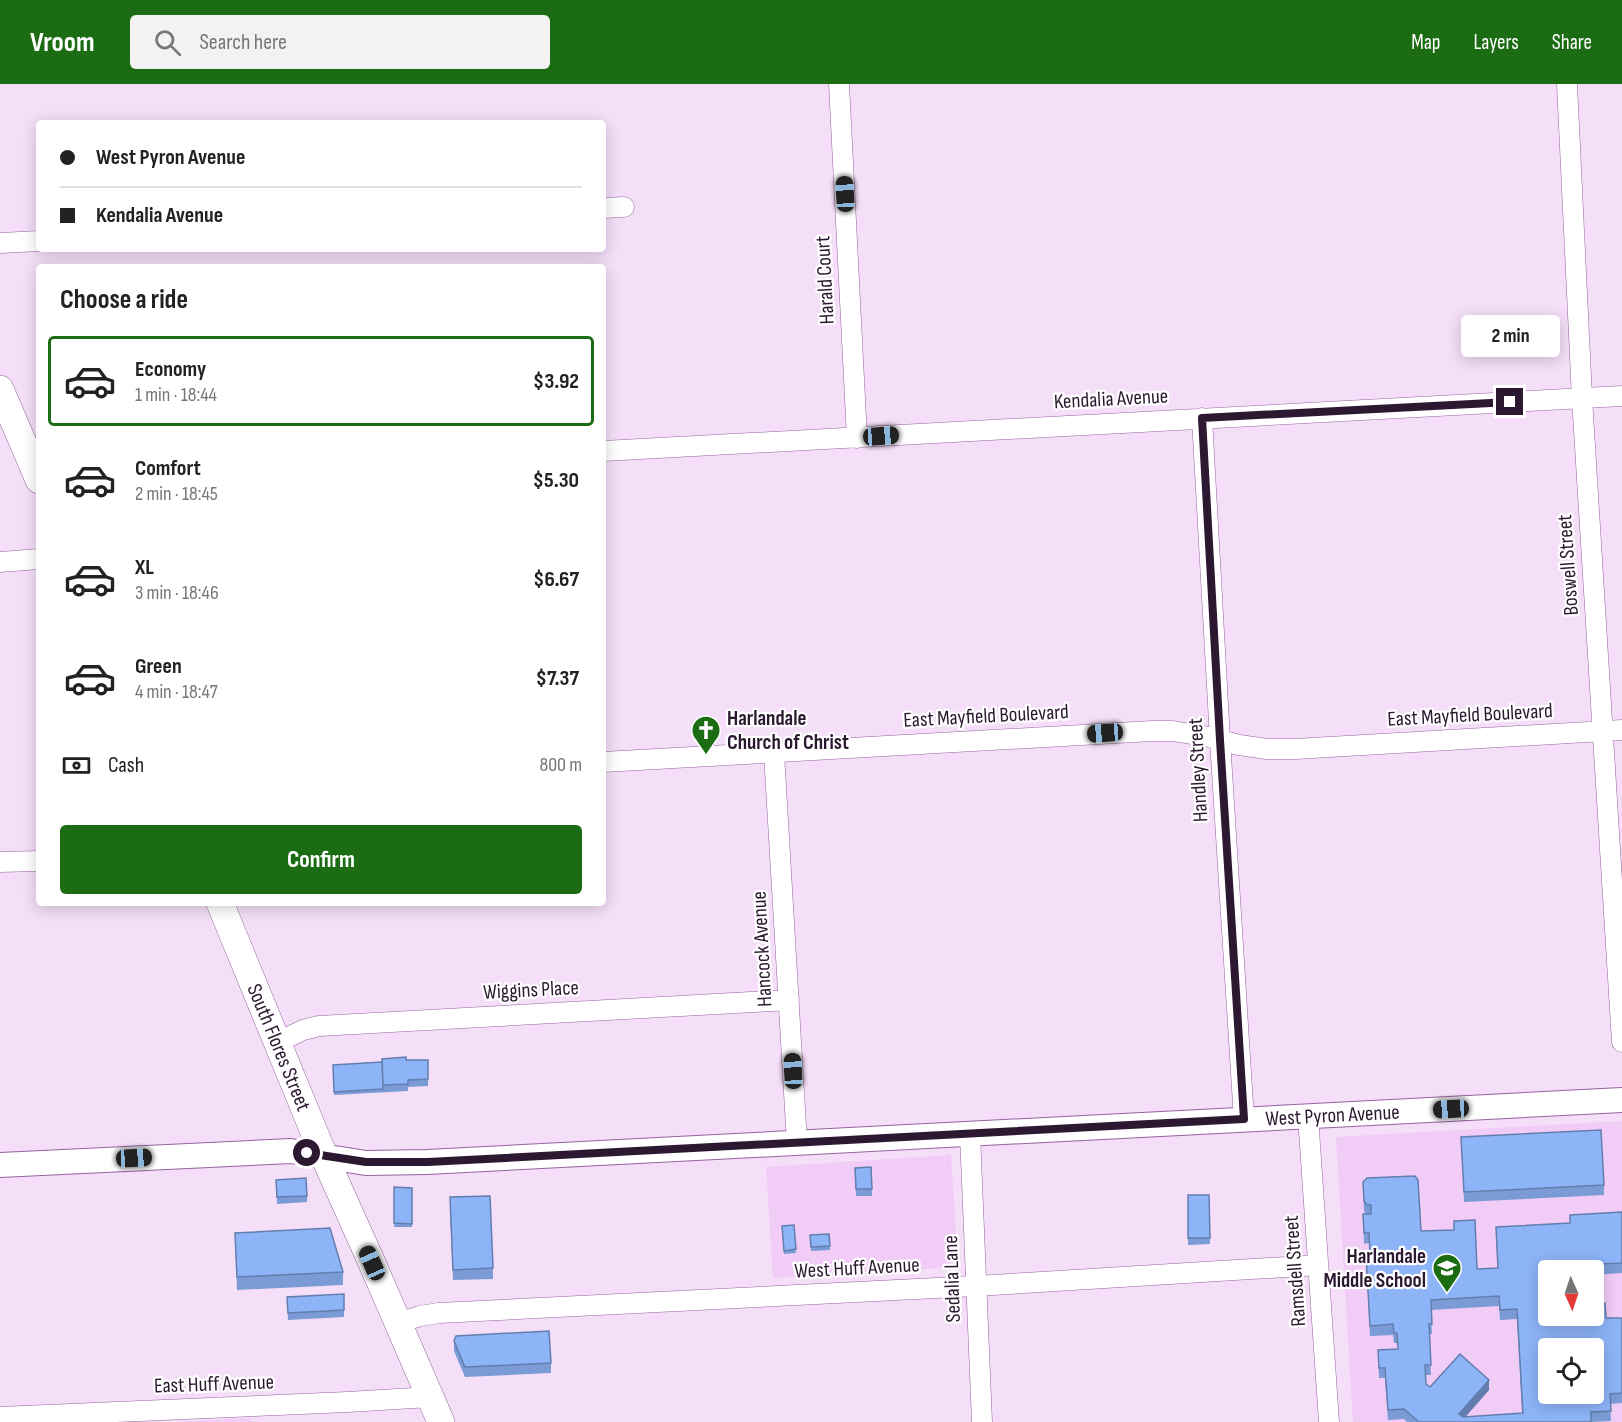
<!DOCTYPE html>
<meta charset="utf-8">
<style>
:root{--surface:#fff;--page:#f2f2f2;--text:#222;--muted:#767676;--line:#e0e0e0;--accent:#1b6c12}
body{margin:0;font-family:"Sofia Sans Condensed",sans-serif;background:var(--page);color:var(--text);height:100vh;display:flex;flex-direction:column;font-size:22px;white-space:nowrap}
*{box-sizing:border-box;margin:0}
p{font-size:20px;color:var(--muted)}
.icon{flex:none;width:33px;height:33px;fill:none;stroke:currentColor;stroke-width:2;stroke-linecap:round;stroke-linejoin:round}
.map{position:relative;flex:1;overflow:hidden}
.panel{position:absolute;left:36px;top:180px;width:570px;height:642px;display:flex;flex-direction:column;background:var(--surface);border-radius:6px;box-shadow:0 3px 15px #0003}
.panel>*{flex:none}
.top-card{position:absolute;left:36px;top:36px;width:570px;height:132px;border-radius:6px;box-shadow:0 3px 15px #0003;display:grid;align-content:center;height:132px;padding:0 24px;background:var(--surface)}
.needle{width:39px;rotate:177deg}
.buttons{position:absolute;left:1538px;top:1176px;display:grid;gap:12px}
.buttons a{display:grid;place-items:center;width:66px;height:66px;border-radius:6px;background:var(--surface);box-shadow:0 3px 15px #0003;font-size:30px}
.end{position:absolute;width:27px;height:27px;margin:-14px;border:8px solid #2c1830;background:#fff;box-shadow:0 0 0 3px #fff}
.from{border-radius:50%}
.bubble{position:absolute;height:42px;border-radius:6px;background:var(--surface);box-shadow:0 3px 15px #0003;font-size:20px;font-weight:700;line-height:42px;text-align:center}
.car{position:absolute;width:18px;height:36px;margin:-18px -9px;border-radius:8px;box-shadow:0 0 4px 2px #0007;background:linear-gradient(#222 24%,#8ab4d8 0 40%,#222 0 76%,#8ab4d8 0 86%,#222 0)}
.top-card b{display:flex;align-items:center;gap:21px;height:57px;font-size:22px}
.top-card b+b{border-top:2px solid var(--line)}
.top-card i{width:15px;height:15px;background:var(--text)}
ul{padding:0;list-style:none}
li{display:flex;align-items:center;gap:18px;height:90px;margin:0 12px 9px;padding:0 12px;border:3px solid transparent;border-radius:6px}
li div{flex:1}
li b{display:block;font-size:22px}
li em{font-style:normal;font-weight:700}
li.selected{border-color:var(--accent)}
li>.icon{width:54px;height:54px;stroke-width:1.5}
h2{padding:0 24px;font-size:27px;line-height:72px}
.pay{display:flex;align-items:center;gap:15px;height:66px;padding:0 24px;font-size:22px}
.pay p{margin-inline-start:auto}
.button{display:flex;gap:12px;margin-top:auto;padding:12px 24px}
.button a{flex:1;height:69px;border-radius:6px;background:var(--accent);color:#fff;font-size:24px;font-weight:700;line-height:69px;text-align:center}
header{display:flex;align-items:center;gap:36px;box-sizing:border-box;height:84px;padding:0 30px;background:var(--accent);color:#fff}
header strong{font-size:28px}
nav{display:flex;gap:33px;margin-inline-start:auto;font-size:21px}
.search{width:420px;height:54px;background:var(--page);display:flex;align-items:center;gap:15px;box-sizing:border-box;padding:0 21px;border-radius:6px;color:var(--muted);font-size:22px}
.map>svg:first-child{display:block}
.built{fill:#f1ccf7;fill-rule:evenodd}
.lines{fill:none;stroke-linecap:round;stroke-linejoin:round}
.minor-casing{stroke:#96639f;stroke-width:21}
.tertiary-casing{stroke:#96639f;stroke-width:26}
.secondary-casing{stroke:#96639f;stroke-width:28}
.minor{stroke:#fff;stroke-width:20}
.tertiary{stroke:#fff;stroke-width:24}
.secondary{stroke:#fff;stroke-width:27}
.wall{fill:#7a9bd5;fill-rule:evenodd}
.shaded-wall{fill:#637eae}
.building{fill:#8eb4f8;stroke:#637eae;stroke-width:1.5;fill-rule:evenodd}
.route{stroke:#2c1830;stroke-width:8}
.labels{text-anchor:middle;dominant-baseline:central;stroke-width:4.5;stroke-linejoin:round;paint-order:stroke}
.street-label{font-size:21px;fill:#2c1830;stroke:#fff}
.poi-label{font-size:21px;font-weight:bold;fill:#2c1830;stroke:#fff;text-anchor:start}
</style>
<header>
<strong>Vroom</strong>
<div class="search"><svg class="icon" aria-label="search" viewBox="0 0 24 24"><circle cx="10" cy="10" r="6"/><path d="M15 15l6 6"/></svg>Search here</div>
<nav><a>Map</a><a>Layers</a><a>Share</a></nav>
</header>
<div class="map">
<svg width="1622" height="1338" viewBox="0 0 1622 1338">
<rect width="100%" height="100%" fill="#f4def8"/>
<path class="built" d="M 1622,1037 L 1622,1338 L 1353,1338 L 1336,1053 ZM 1548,1186 L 1593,1186 L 1593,1232 L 1548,1232 ZM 1548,1264 L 1593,1264 L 1593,1310 L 1548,1310 Z
M 951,1071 L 958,1183 L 773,1194 L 766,1083 Z
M 251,1334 L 251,1338 L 179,1338 Z"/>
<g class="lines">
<g class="minor-casing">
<path id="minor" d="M 839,0 L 857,354
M 1567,0 L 1582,314 L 1622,958
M 603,124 L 624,123
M 0,159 L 39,157
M 1202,334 L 1220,656 L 1244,1036
M 603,367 L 1622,312
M 0,478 L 39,475
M 774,669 L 797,1059
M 603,678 L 1152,647 L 1173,647 L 1209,653 L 1239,661 L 1267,665 L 1295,665 L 1622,646
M 0,778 L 39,777
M 278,958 L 303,946 L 319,942 L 789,916
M 1308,1032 L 1329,1338
M 970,1050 L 982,1338
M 398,1239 L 420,1232 L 439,1229 L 976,1202 L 1318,1181
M 0,1333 L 348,1318 L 430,1313"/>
</g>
<g class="tertiary-casing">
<g id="tertiary">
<path id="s1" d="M 0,1081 L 291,1067 L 366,1079 L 427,1078 L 1622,1016"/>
</g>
</g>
<g class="secondary-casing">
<g id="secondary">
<path d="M 0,305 L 39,396"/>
<path id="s2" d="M 220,819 L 324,1072 L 372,1179 L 441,1338"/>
</g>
</g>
<use href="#minor" class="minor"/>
<use href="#tertiary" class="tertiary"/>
<use href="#secondary" class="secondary"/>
</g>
<path class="wall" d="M 406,976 L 428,976 L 428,1002 L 408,1003 L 408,1007 L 334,1011 L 333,981 Z
M 1461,1053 L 1604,1101 L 1604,1111 L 1464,1118 Z
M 871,1083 L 872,1112 L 856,1112 L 855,1084 Z
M 276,1096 L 307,1112 L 307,1118 L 277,1120 Z
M 1363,1098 L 1421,1147 L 1477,1185 L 1498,1184 L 1496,1143 L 1570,1139 L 1622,1128 L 1622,1189 L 1593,1191 L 1593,1186 L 1548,1186 L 1606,1234 L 1622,1234 L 1622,1319 L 1610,1320 L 1611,1337 L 1591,1338 L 1407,1338 L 1404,1335 L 1388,1336 L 1385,1294 L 1379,1294 L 1378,1266 L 1398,1265 L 1397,1259 L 1394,1259 L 1393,1251 L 1370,1252 L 1366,1171 L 1370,1171 L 1369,1159 L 1364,1160 L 1363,1130 L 1366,1130 L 1364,1127 ZM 1499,1222 L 1500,1236 L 1517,1235 L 1522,1330 L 1465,1333 L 1489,1306 L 1430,1303 L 1426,1300 L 1426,1291 L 1431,1291 L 1429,1250 L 1432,1250 L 1431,1226 Z
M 394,1103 L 412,1104 L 412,1143 L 394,1143 Z
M 1188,1111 L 1209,1111 L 1210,1160 L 1188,1161 Z
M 450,1124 L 493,1184 L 493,1195 L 453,1196 Z
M 794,1141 L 796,1169 L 784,1170 L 782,1142 Z
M 235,1149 L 343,1188 L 343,1201 L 237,1206 Z
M 829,1150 L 830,1166 L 811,1167 L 810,1151 Z
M 344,1210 L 344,1233 L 288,1236 L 287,1213 Z
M 454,1257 L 551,1279 L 551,1289 L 465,1293 L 454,1267 Z"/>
<path class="shaded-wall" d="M 1489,1296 L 1489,1306 L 1461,1338 L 1459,1330 Z"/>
<path class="building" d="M 406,973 L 406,976 L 428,976 L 428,995 L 408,996 L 408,1000 L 383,1001 L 382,975 Z
M 382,978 L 383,1005 L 334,1008 L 333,981 Z
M 1601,1046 L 1604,1101 L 1464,1108 L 1461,1053 Z
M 871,1083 L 872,1105 L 856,1105 L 855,1084 Z
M 1415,1092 L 1418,1096 L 1421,1147 L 1454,1146 L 1454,1137 L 1475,1136 L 1477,1185 L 1498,1184 L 1496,1143 L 1570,1139 L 1570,1131 L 1622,1128 L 1622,1179 L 1579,1181 L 1579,1186 L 1548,1186 L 1548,1232 L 1593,1232 L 1593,1219 L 1605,1219 L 1606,1234 L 1622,1234 L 1622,1309 L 1610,1310 L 1611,1327 L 1591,1328 L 1591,1338 L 1419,1338 L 1404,1325 L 1388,1326 L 1385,1284 L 1379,1284 L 1378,1266 L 1398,1265 L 1397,1249 L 1394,1249 L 1393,1240 L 1370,1242 L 1366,1171 L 1370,1171 L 1369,1149 L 1364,1149 L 1363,1130 L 1371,1130 L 1371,1121 L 1367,1121 L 1364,1117 L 1363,1098 L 1367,1094 ZM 1499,1212 L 1500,1226 L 1517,1225 L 1523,1329 L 1463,1333 L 1459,1330 L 1489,1296 L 1460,1270 L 1430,1303 L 1426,1300 L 1425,1281 L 1431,1281 L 1429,1240 L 1432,1240 L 1431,1216 ZM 1548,1264 L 1593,1264 L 1593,1310 L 1548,1310 Z
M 306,1094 L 307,1112 L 277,1113 L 276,1096 Z
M 394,1103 L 412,1104 L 412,1140 L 394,1139 Z
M 1188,1111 L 1209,1111 L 1210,1154 L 1188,1154 Z
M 490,1112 L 493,1184 L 453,1186 L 450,1113 Z
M 794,1141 L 796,1165 L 784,1167 L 782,1142 Z
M 330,1144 L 343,1188 L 237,1193 L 235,1149 Z
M 829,1150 L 830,1162 L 811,1163 L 810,1151 Z
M 344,1210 L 344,1226 L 288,1229 L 287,1213 Z
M 549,1247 L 551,1279 L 465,1283 L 454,1257 L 456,1252 Z"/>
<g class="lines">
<path class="route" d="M 307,1069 L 366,1078 L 428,1078 L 1244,1035 L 1220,656 L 1202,334 L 1510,318"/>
</g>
<defs>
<g id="church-pin" transform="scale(1.5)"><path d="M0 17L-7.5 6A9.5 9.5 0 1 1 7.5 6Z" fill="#1b6c12" stroke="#fff"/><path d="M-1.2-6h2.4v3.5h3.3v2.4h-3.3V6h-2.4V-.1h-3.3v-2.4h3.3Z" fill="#fff"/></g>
<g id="school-pin" transform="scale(1.5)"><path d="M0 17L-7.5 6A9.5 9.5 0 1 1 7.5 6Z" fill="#1b6c12" stroke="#fff"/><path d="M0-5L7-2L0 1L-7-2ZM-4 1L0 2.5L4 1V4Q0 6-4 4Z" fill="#fff"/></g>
</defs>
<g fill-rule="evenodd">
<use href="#church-pin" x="706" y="646"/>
<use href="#school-pin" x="1447" y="1184"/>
</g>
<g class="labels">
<g class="street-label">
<text transform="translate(825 196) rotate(-93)">Harald Court</text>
<text transform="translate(1111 315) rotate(-3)">Kendalia Avenue</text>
<text transform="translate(1568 481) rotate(-94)">Boswell Street</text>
<text transform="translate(1470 631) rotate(-3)">East Mayfield Boulevard</text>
<text transform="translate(986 632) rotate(-3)">East Mayfield Boulevard</text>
<text transform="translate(1198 686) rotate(-93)">Handley Street</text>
<text transform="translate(762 865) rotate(-93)">Hancock Avenue</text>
<text transform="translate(531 906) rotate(-3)">Wiggins Place</text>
<text stroke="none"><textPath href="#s2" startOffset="156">South Flores Street</textPath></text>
<text stroke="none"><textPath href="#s1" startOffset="1335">West Pyron Avenue</textPath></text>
<text transform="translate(857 1184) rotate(-3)">West Huff Avenue</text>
<text transform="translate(1295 1187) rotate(-94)">Ramsdell Street</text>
<text transform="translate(952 1195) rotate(-92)">Sedalia Lane</text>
<text transform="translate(214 1300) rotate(-2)">East Huff Avenue</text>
</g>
<g class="poi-label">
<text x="727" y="634">Harlandale<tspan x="727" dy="24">Church of Christ</tspan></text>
<text x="1426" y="1172" text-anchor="end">Harlandale<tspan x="1426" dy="24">Middle School</tspan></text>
</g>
</g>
</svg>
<div class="buttons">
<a><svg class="needle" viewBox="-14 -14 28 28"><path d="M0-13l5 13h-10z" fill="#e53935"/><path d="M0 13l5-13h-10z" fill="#767676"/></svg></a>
<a><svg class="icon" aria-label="locate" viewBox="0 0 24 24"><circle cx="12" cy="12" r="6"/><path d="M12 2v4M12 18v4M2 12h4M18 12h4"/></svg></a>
</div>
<i class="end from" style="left:307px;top:1069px"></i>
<i class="end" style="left:1510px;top:318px"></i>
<div class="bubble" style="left:1461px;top:231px;width:99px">2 min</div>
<i class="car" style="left:845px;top:110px;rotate:357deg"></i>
<i class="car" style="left:881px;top:352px;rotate:86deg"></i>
<i class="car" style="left:1105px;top:649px;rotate:266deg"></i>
<i class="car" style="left:793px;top:987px;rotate:357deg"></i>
<i class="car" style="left:1451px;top:1025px;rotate:267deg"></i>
<i class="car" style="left:134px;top:1074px;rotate:87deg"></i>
<i class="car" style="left:372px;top:1179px;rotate:336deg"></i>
<div class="top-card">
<b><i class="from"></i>West Pyron Avenue</b>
<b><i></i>Kendalia Avenue</b>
</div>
<section class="panel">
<h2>Choose a ride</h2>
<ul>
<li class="selected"><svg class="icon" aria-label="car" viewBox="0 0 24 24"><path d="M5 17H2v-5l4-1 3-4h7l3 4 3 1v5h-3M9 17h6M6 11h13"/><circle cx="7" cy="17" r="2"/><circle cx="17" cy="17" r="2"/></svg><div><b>Economy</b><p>1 min · 18:44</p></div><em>$3.92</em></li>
<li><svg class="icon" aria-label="car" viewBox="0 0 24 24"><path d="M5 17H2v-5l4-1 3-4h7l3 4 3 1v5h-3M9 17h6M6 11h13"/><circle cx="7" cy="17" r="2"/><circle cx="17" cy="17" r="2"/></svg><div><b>Comfort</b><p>2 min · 18:45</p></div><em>$5.30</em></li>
<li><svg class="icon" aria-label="car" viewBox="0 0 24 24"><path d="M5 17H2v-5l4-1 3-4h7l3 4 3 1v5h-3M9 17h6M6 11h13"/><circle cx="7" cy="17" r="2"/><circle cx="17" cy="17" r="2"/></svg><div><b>XL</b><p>3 min · 18:46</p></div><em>$6.67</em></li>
<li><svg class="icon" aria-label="car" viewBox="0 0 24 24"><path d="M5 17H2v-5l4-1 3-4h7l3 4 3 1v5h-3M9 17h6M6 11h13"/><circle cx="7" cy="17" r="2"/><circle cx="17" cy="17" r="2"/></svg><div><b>Green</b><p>4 min · 18:47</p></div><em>$7.37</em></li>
</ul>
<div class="pay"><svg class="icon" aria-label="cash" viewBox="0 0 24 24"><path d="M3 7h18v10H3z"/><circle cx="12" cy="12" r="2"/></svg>Cash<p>800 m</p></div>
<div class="button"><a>Confirm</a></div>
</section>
</div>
